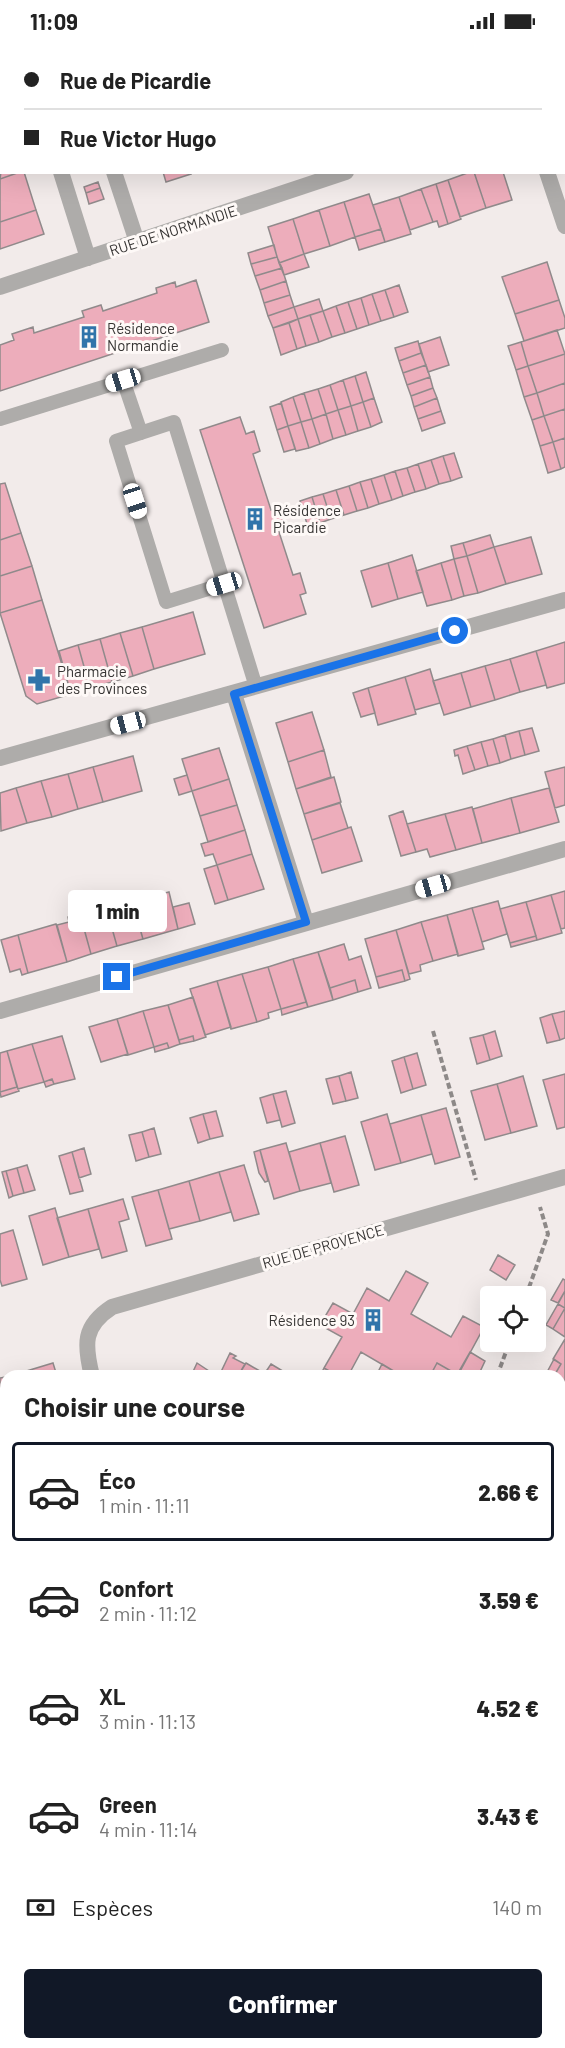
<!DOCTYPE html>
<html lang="fr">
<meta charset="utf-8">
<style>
:root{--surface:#fff;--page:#f2f2f2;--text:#222;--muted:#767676;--line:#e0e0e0;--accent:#111827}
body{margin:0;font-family:Barlow,sans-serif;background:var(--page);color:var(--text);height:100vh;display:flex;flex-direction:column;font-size:22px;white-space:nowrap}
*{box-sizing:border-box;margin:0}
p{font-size:20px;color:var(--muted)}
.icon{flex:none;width:33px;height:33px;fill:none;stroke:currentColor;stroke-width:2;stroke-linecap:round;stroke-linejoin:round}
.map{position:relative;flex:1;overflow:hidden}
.drawer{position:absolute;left:0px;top:1328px;width:566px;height:680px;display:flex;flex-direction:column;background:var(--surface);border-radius:18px 18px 0 0;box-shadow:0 6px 24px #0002}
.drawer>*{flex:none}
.guide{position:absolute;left:0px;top:0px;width:566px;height:132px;box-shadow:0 6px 24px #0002;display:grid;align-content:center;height:132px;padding:0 24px;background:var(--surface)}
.buttons{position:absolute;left:480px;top:1244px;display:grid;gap:12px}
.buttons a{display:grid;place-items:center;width:66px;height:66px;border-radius:6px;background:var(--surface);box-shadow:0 6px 24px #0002;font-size:30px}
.end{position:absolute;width:27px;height:27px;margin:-14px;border:8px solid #1a73e8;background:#fff;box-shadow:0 0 0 3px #fff}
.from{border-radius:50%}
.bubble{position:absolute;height:42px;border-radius:6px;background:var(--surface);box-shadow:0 6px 24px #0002;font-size:20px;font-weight:800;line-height:42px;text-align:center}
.car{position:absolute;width:18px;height:36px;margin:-18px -9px;border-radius:8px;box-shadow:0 0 4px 2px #0007;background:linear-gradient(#fff 24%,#345 0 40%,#fff 0 76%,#345 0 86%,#fff 0)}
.guide b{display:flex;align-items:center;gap:21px;height:57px;font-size:22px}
.guide b+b{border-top:2px solid var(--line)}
.guide i{width:15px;height:15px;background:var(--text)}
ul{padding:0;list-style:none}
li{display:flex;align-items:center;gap:18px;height:99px;margin:0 12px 9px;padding:0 12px;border:3px solid transparent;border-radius:6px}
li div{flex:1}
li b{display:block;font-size:22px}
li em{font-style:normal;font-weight:800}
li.active{border-color:var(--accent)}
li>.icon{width:54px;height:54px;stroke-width:1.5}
h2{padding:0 24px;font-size:27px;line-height:72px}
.pay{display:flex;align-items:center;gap:15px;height:66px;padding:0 24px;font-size:22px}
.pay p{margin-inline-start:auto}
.action{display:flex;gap:12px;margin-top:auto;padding:12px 24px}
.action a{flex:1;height:69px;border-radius:6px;background:var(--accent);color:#fff;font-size:24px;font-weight:800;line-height:69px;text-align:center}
.status{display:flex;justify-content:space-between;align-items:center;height:42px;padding:0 30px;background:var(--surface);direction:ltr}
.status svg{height:16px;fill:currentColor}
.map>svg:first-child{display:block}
.green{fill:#e9daaa}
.building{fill:#edadbb;stroke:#908a8b;stroke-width:1.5}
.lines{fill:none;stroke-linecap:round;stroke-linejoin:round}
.path{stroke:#8d8988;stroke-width:4;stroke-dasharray:6 3;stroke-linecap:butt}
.service{stroke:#aeacaa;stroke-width:14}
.minor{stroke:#aeacaa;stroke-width:16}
.tertiary{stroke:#aeacaa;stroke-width:16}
.route{stroke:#1a73e8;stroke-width:8}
.labels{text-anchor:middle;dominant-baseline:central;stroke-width:6;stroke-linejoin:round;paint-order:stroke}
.street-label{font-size:15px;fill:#363433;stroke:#fef9f7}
.poi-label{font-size:15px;fill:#363433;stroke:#fef9f7;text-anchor:start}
</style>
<div class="status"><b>11:09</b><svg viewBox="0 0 49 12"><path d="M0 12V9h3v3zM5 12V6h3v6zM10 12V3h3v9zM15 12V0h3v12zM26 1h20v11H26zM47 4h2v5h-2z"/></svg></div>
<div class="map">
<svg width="565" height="2006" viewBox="0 0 565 2006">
<rect width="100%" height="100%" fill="#f2ebea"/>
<path class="green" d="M 565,1665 L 565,2006 L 147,2006 L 156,2001 L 560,2001 L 560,1666 Z
M 0,1874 L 6,1877 L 6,1962 L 2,1970 L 0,1969 Z
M 48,2001 L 152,2001 L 142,2006 L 50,2006 Z"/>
<path class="building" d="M 512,0 L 544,0 L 545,2 L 513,2 Z
M 2,123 L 2,130 L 20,130 L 0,137 Z
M 20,130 L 24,130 L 36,168 L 0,180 L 0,137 Z
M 163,130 L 190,130 L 191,132 L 166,140 Z
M 470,130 L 474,130 L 486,166 L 460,175 L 448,138 Z
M 474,130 L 503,130 L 512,158 L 486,166 Z
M 448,138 L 461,177 L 448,182 L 436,142 Z
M 98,140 L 100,146 L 86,151 L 84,145 Z
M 436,142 L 448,182 L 439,185 L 437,179 L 433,180 L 421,147 Z
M 100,146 L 104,157 L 89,162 L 86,151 Z
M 421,147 L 433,180 L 410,188 L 399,155 Z
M 369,152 L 381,187 L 355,195 L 344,160 Z
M 399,155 L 411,192 L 385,200 L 373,163 Z
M 344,160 L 355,195 L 330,204 L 319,168 Z
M 36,168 L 44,192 L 0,207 L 0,180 Z
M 319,168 L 330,204 L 304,212 L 293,177 Z
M 293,177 L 304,212 L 279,221 L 268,185 Z
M 381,187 L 385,200 L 359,208 L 355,195 Z
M 274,203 L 277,215 L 251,222 L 248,211 Z
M 304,212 L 309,225 L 284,233 L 279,221 Z
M 277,215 L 282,226 L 255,234 L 251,222 Z
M 547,220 L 559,258 L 515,272 L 502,235 Z
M 282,226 L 286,239 L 260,248 L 255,234 Z
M 196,238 L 209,280 L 0,349 L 0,303 L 14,298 L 12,292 L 33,285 L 34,291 L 84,275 L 82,269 L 101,263 L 103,269 L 157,251 L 156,246 L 175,240 L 176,245 Z
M 286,239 L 290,253 L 264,261 L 260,248 Z
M 399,243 L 408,270 L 394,275 L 385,248 Z
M 385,248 L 394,275 L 381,279 L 372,252 Z
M 372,252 L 381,279 L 369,283 L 361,256 Z
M 290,253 L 294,265 L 268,274 L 264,261 Z
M 361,256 L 369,283 L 357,287 L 348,260 Z
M 319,257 L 323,269 L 298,277 L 294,265 Z
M 559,258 L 565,276 L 565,286 L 524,299 L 515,272 Z
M 348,260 L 357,287 L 345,291 L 336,264 Z
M 336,264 L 345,291 L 332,295 L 323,269 Z
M 294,265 L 298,277 L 273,286 L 268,274 Z
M 323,269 L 332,295 L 319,300 L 310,273 Z
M 310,273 L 319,300 L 306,304 L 298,277 Z
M 298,277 L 306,304 L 297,307 L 289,281 Z
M 289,281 L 297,307 L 281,313 L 273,286 Z
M 557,288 L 565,312 L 528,324 L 521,300 Z
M 440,295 L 449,323 L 428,330 L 419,302 Z
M 418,299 L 421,311 L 399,319 L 395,306 Z
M 521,300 L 528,324 L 516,328 L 508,304 Z
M 421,311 L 426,323 L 403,331 L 399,319 Z
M 565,312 L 565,341 L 537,351 L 528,324 Z
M 426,323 L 430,335 L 407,343 L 403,331 Z
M 528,324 L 537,351 L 524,355 L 516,328 Z
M 366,330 L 374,356 L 363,360 L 355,334 Z
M 355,334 L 363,360 L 351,364 L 343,338 Z
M 430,335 L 433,346 L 411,354 L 407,343 Z
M 343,338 L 351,364 L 338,368 L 330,343 Z
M 565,341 L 565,367 L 544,374 L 537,351 Z
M 330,343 L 338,368 L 326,372 L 318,347 Z
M 433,346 L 437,356 L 414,365 L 411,354 Z
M 318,347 L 326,372 L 312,377 L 304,351 Z
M 304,351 L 312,377 L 301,380 L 293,355 Z
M 537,351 L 544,374 L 532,378 L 524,355 Z
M 293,355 L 301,380 L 288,384 L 281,360 Z
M 374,356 L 382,380 L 371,385 L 363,360 Z
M 437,356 L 441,369 L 418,377 L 414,365 Z
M 363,360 L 371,385 L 358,389 L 351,364 Z
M 281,361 L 288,384 L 277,388 L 270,365 Z
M 351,364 L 358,389 L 346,393 L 338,368 Z
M 565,367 L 565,396 L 553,400 L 544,374 Z
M 338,368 L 346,393 L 333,397 L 326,372 Z
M 441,369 L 445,381 L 422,389 L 418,377 Z
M 326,372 L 333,397 L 320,402 L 312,377 Z
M 544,374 L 553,400 L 540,404 L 532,378 Z
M 240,375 L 246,392 L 254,389 L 260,409 L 253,412 L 271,468 L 278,465 L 285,484 L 278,487 L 293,533 L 300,531 L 306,551 L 300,553 L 306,572 L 264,586 L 200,388 Z
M 312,377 L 320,402 L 309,406 L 301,380 Z
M 301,380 L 309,406 L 296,409 L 288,384 Z
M 288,384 L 295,407 L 284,410 L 277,388 Z
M 565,396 L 565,425 L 561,427 L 553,400 Z
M 553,400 L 561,427 L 548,431 L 540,404 Z
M 454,411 L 462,435 L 451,439 L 443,414 Z
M 443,414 L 451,439 L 439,442 L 431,418 Z
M 431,418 L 439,442 L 426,447 L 418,422 Z
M 418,422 L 426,447 L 415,450 L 407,426 Z
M 407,426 L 415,450 L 403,454 L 395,429 Z
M 395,429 L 403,454 L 392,458 L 384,433 Z
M 384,433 L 392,458 L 379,462 L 371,437 Z
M 371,437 L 379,462 L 368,466 L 360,440 Z
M 360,440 L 368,466 L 357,469 L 349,444 Z
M 5,441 L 21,491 L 0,498 L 0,442 Z
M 349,444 L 357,469 L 344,473 L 336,448 Z
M 336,448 L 344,473 L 331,477 L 323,452 Z
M 323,452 L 331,477 L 320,481 L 312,455 Z
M 312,455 L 320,481 L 308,485 L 300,459 Z
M 21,491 L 32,524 L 0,534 L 0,498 Z
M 490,493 L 494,505 L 467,514 L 463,501 Z
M 531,495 L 542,532 L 506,542 L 494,505 Z
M 463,501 L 467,514 L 454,517 L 451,504 Z
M 494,505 L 506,542 L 478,551 L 467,514 Z
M 412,513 L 423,550 L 398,557 L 388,521 Z
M 467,514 L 478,551 L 464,554 L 454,517 Z
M 454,517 L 464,554 L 452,558 L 441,521 Z
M 388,521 L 398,557 L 372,565 L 361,529 Z
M 441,521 L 452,558 L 427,564 L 416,529 Z
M 32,524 L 42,558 L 0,571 L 0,534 Z
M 42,558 L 71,652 L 37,662 L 26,654 L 0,571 Z
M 193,570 L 205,612 L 154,627 L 142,585 Z
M 142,585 L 154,627 L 133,634 L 120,591 Z
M 120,591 L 133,634 L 112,640 L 100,597 Z
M 100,597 L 112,640 L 90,646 L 78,603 Z
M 565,600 L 565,641 L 547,646 L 536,609 Z
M 78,603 L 90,646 L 71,652 L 59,609 Z
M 536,609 L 546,643 L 520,650 L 510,617 Z
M 510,617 L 520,650 L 495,658 L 485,624 Z
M 485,624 L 495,658 L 471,665 L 461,631 Z
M 430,627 L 440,661 L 415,668 L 405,635 Z
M 461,631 L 471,665 L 444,673 L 433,639 Z
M 405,635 L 416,672 L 378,683 L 368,646 Z
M 368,646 L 375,671 L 361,675 L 353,651 Z
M 312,670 L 324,708 L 288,720 L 276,681 Z
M 532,686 L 539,709 L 525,713 L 519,689 Z
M 519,689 L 525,713 L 511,717 L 505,693 Z
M 505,693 L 511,717 L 500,721 L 493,697 Z
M 493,697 L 500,721 L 488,724 L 481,700 Z
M 481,700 L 488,724 L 475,728 L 467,704 Z
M 467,704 L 475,728 L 463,732 L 458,713 L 455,714 L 454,708 Z
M 219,706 L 229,737 L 192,749 L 182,717 Z
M 324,708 L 331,735 L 296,747 L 288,720 Z
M 133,714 L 142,749 L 103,760 L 93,725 Z
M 93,725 L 103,760 L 78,767 L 68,732 Z
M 565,725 L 565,763 L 555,766 L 545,730 Z
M 68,732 L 78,767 L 52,775 L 41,739 Z
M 187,733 L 192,749 L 179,753 L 174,737 Z
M 334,735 L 341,760 L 304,772 L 296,747 Z
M 229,737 L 237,763 L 200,774 L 192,749 Z
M 41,739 L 52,775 L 27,781 L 16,746 Z
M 16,746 L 27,781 L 1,789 L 0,751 Z
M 549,746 L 559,780 L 520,791 L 511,756 Z
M 511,756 L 520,791 L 482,801 L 473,767 Z
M 340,761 L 348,786 L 312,798 L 304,772 Z
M 237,763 L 245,788 L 208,800 L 200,774 Z
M 472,765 L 482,801 L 456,808 L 445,772 Z
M 403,769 L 416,810 L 401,814 L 389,774 Z
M 445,772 L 456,808 L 430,815 L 427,807 L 416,810 L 407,782 Z
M 351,785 L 362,819 L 322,831 L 312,798 Z
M 245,788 L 252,812 L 217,823 L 213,812 L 205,814 L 201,802 Z
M 252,812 L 264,847 L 228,858 L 217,823 Z
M 217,823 L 228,858 L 215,862 L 204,827 Z
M 565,849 L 565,886 L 561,887 L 551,853 Z
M 169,850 L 178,887 L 143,897 L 132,860 Z
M 551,853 L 562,891 L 537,898 L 526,860 Z
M 132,858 L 143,897 L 117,904 L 107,869 L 120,865 L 120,861 Z
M 498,859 L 507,892 L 482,900 L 472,866 Z
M 526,860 L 536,894 L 510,901 L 500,867 Z
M 189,861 L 195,882 L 178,887 L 173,865 Z
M 106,865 L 117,904 L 91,912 L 81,876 L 95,872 L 94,868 Z
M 472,866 L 484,907 L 458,914 L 447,873 Z
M 80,872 L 91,912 L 67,920 L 57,883 L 69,880 L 68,875 Z
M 447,873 L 458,912 L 433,919 L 421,880 Z
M 421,880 L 433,919 L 420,923 L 421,929 L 409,932 L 396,888 Z
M 56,882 L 67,920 L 28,931 L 18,893 Z
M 396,888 L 410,937 L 405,939 L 402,928 L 376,935 L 365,897 Z
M 18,893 L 28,931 L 22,933 L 20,927 L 10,930 L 1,898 Z
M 536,894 L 537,898 L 511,905 L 510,901 Z
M 344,902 L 349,918 L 361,914 L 371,946 L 358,950 L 355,938 L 330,946 L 318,910 Z
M 318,910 L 333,958 L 308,965 L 293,917 Z
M 293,917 L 306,960 L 281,967 L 268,925 Z
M 268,925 L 281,967 L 268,971 L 269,976 L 257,980 L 242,932 Z
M 402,928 L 405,939 L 379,946 L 376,935 Z
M 242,932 L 257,980 L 231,987 L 217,939 Z
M 355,938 L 358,950 L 333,958 L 330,946 Z
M 217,939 L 231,985 L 205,993 L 190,947 Z
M 193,955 L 206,995 L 194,999 L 193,994 L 179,998 L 168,963 Z
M 306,960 L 308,965 L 282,973 L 281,967 Z
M 168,963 L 180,1002 L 169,1006 L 167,1001 L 154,1005 L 143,969 Z
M 143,969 L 154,1005 L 128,1013 L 117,977 Z
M 565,969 L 565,996 L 560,998 L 552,972 Z
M 552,972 L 560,998 L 547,1001 L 540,976 Z
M 117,977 L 128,1012 L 101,1020 L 89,985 Z
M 495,989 L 502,1014 L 490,1018 L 483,993 Z
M 483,993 L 490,1018 L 477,1022 L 470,996 Z
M 62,994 L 75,1037 L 54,1042 L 52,1037 L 44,1040 L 32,1002 Z
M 193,994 L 194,999 L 180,1002 L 179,998 Z
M 167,1001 L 169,1006 L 155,1010 L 154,1005 Z
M 32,1002 L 44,1040 L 18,1047 L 7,1009 Z
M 7,1009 L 17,1045 L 0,1050 L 0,1011 Z
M 417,1011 L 426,1043 L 413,1047 L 404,1015 Z
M 404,1015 L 413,1047 L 401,1051 L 392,1019 Z
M 351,1030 L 358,1056 L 346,1059 L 339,1034 Z
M 565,1032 L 565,1085 L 557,1087 L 543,1038 Z
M 339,1034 L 346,1059 L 333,1062 L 326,1037 Z
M 523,1034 L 537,1084 L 511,1091 L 497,1042 Z
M 52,1037 L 54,1042 L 46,1045 L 44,1040 Z
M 497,1042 L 511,1091 L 485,1098 L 471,1049 Z
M 17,1045 L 19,1049 L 1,1055 L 0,1050 Z
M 286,1049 L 295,1081 L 282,1085 L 273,1052 Z
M 273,1052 L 280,1078 L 267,1081 L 260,1056 Z
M 446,1066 L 460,1115 L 435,1122 L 421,1073 Z
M 216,1069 L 223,1094 L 210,1097 L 203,1072 Z
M 203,1072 L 210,1097 L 198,1101 L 190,1076 Z
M 387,1072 L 401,1121 L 375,1128 L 361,1080 Z
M 421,1073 L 432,1112 L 401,1121 L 390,1082 Z
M 154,1086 L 161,1112 L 149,1115 L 142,1090 Z
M 142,1090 L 149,1115 L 136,1119 L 129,1093 Z
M 345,1094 L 359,1143 L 334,1150 L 320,1101 Z
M 286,1101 L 300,1149 L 274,1157 L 260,1108 Z
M 320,1101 L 331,1141 L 300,1149 L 289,1110 Z
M 84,1106 L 91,1132 L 79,1136 L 72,1110 Z
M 260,1108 L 268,1139 L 265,1140 L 259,1131 L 254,1110 Z
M 72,1110 L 83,1149 L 70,1152 L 59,1114 Z
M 27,1123 L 35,1148 L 24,1151 L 17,1126 Z
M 244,1123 L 259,1172 L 234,1179 L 219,1130 Z
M 17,1126 L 24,1151 L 13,1154 L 6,1129 Z
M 6,1129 L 13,1154 L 9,1156 L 2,1130 Z
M 219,1130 L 231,1170 L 200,1179 L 189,1139 Z
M 189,1139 L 200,1179 L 169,1187 L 158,1148 Z
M 158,1148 L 172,1197 L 146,1204 L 132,1155 Z
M 123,1157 L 129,1177 L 119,1180 L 127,1209 L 102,1216 L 88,1167 Z
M 55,1166 L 69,1215 L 43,1223 L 29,1174 Z
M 88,1167 L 99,1207 L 69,1215 L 57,1176 Z
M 13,1188 L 27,1237 L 2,1244 L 0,1238 L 0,1192 Z
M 498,1213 L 515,1223 L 506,1238 L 490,1228 Z
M 406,1229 L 428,1241 L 411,1272 L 451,1295 L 463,1274 L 484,1285 L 458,1333 L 437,1321 L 430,1334 L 410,1334 L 405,1331 L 402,1334 L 361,1310 L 348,1334 L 338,1334 L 324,1326 L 342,1295 L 320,1283 L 333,1261 L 353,1272 L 367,1246 L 389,1259 Z
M 563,1237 L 565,1238 L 565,1249 L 558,1261 L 551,1258 Z
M 565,1249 L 565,1295 L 553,1287 L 565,1266 L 558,1262 Z
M 558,1262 L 565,1266 L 553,1287 L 546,1283 Z
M 565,1297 L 565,1380 L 560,1377 L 560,1334 L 554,1334 L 561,1322 L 553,1317 Z
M 470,1310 L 485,1319 L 478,1334 L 462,1334 L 458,1331 Z
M 230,1311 L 236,1314 L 233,1316 L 245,1322 L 238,1334 L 219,1334 Z
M 554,1317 L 561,1322 L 554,1334 L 545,1334 Z
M 53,1321 L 57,1334 L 10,1334 Z
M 197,1321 L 212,1331 L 211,1334 L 191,1334 Z
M 246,1321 L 265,1332 L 267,1328 L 277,1334 L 238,1334 Z
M 437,1321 L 453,1330 L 451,1334 L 430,1334 Z
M 271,1322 L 291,1334 L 277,1334 L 267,1328 Z
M 382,1322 L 402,1334 L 388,1334 L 379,1328 Z
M 324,1326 L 338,1334 L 320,1334 Z
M 6,1335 L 6,1385 L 0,1387 L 0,1336 Z
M 6,1413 L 6,1440 L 0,1442 L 0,1415 Z"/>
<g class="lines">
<path class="path" d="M 433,989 L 476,1138
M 526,1254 L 548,1192 L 540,1165
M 497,1334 L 510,1299
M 560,1675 L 565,1674
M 0,1722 L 6,1720
M 560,1808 L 565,1808
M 94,2006 L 104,2001"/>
<path class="service" d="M 123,338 L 141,391
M 0,377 L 222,308
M 224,542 L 166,560 L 116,399 L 174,380 L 256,645"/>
<path class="minor" d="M 61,130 L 88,216
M 114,130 L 137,200
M 547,130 L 565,184
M 0,245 L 346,130
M 234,652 L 306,880
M 0,716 L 565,558
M 92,1334 C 84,1302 83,1284 112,1265 L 565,1135"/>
<path class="tertiary" d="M 0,969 L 565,807"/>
</g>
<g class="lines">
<path class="route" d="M 117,935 L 306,880 L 234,652 L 455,589"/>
</g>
<defs>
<g id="building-bare" transform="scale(1.8)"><path d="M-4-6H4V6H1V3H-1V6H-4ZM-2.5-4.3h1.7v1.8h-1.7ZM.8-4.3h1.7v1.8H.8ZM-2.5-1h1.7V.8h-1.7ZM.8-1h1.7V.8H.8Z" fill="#3174aa" stroke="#fef9f7" stroke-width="2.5" paint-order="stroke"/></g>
<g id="pharmacy-bare" transform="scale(1.8)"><path d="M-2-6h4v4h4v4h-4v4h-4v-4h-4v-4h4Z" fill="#3174aa" stroke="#fef9f7" stroke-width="2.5" paint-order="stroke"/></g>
</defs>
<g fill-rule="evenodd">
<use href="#building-bare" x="89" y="295"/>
<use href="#building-bare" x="255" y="477"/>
<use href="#pharmacy-bare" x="39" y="638"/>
<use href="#building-bare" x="373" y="1278"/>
</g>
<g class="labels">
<g class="street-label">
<text transform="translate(173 188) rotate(-18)">RUE DE NORMANDIE</text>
<text transform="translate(323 1204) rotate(-16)">RUE DE PROVENCE</text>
</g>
<g class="poi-label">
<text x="107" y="286">Résidence<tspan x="107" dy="17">Normandie</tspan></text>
<text x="273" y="468">Résidence<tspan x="273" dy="17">Picardie</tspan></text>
<text x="57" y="629">Pharmacie<tspan x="57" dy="17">des Provinces</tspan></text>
<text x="355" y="1278" text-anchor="end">Résidence 93</text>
</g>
</g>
</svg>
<div class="buttons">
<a><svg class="icon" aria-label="locate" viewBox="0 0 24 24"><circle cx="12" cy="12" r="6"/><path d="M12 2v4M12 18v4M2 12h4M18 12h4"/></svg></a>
</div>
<i class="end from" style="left:455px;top:589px"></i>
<i class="end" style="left:117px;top:935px"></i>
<div class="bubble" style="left:68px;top:848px;width:99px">1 min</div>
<i class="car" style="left:123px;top:338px;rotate:253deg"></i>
<i class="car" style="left:135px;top:459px;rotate:162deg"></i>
<i class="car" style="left:224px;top:542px;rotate:253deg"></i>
<i class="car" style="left:128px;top:681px;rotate:255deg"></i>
<i class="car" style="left:433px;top:844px;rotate:254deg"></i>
<div class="guide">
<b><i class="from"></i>Rue de Picardie</b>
<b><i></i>Rue Victor Hugo</b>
</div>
<section class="drawer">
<h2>Choisir une course</h2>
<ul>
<li class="active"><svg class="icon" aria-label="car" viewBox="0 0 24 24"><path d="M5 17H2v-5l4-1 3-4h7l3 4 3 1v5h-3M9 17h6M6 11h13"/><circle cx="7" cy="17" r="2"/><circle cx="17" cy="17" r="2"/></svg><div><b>Éco</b><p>1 min · 11:11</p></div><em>2.66 €</em></li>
<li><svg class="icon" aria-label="car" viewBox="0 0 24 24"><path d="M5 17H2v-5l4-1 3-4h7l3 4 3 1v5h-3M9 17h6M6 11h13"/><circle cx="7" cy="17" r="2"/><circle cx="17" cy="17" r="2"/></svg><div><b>Confort</b><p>2 min · 11:12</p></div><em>3.59 €</em></li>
<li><svg class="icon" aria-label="car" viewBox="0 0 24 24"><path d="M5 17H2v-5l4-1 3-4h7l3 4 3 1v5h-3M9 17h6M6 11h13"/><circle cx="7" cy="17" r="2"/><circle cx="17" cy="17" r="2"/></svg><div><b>XL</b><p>3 min · 11:13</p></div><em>4.52 €</em></li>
<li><svg class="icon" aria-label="car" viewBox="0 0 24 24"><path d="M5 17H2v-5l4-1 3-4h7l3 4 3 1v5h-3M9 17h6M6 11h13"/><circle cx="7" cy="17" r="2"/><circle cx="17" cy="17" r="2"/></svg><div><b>Green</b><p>4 min · 11:14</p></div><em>3.43 €</em></li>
</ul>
<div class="pay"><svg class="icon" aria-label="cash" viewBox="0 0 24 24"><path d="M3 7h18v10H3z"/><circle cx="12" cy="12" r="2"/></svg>Espèces<p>140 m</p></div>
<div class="action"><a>Confirmer</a></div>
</section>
</div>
